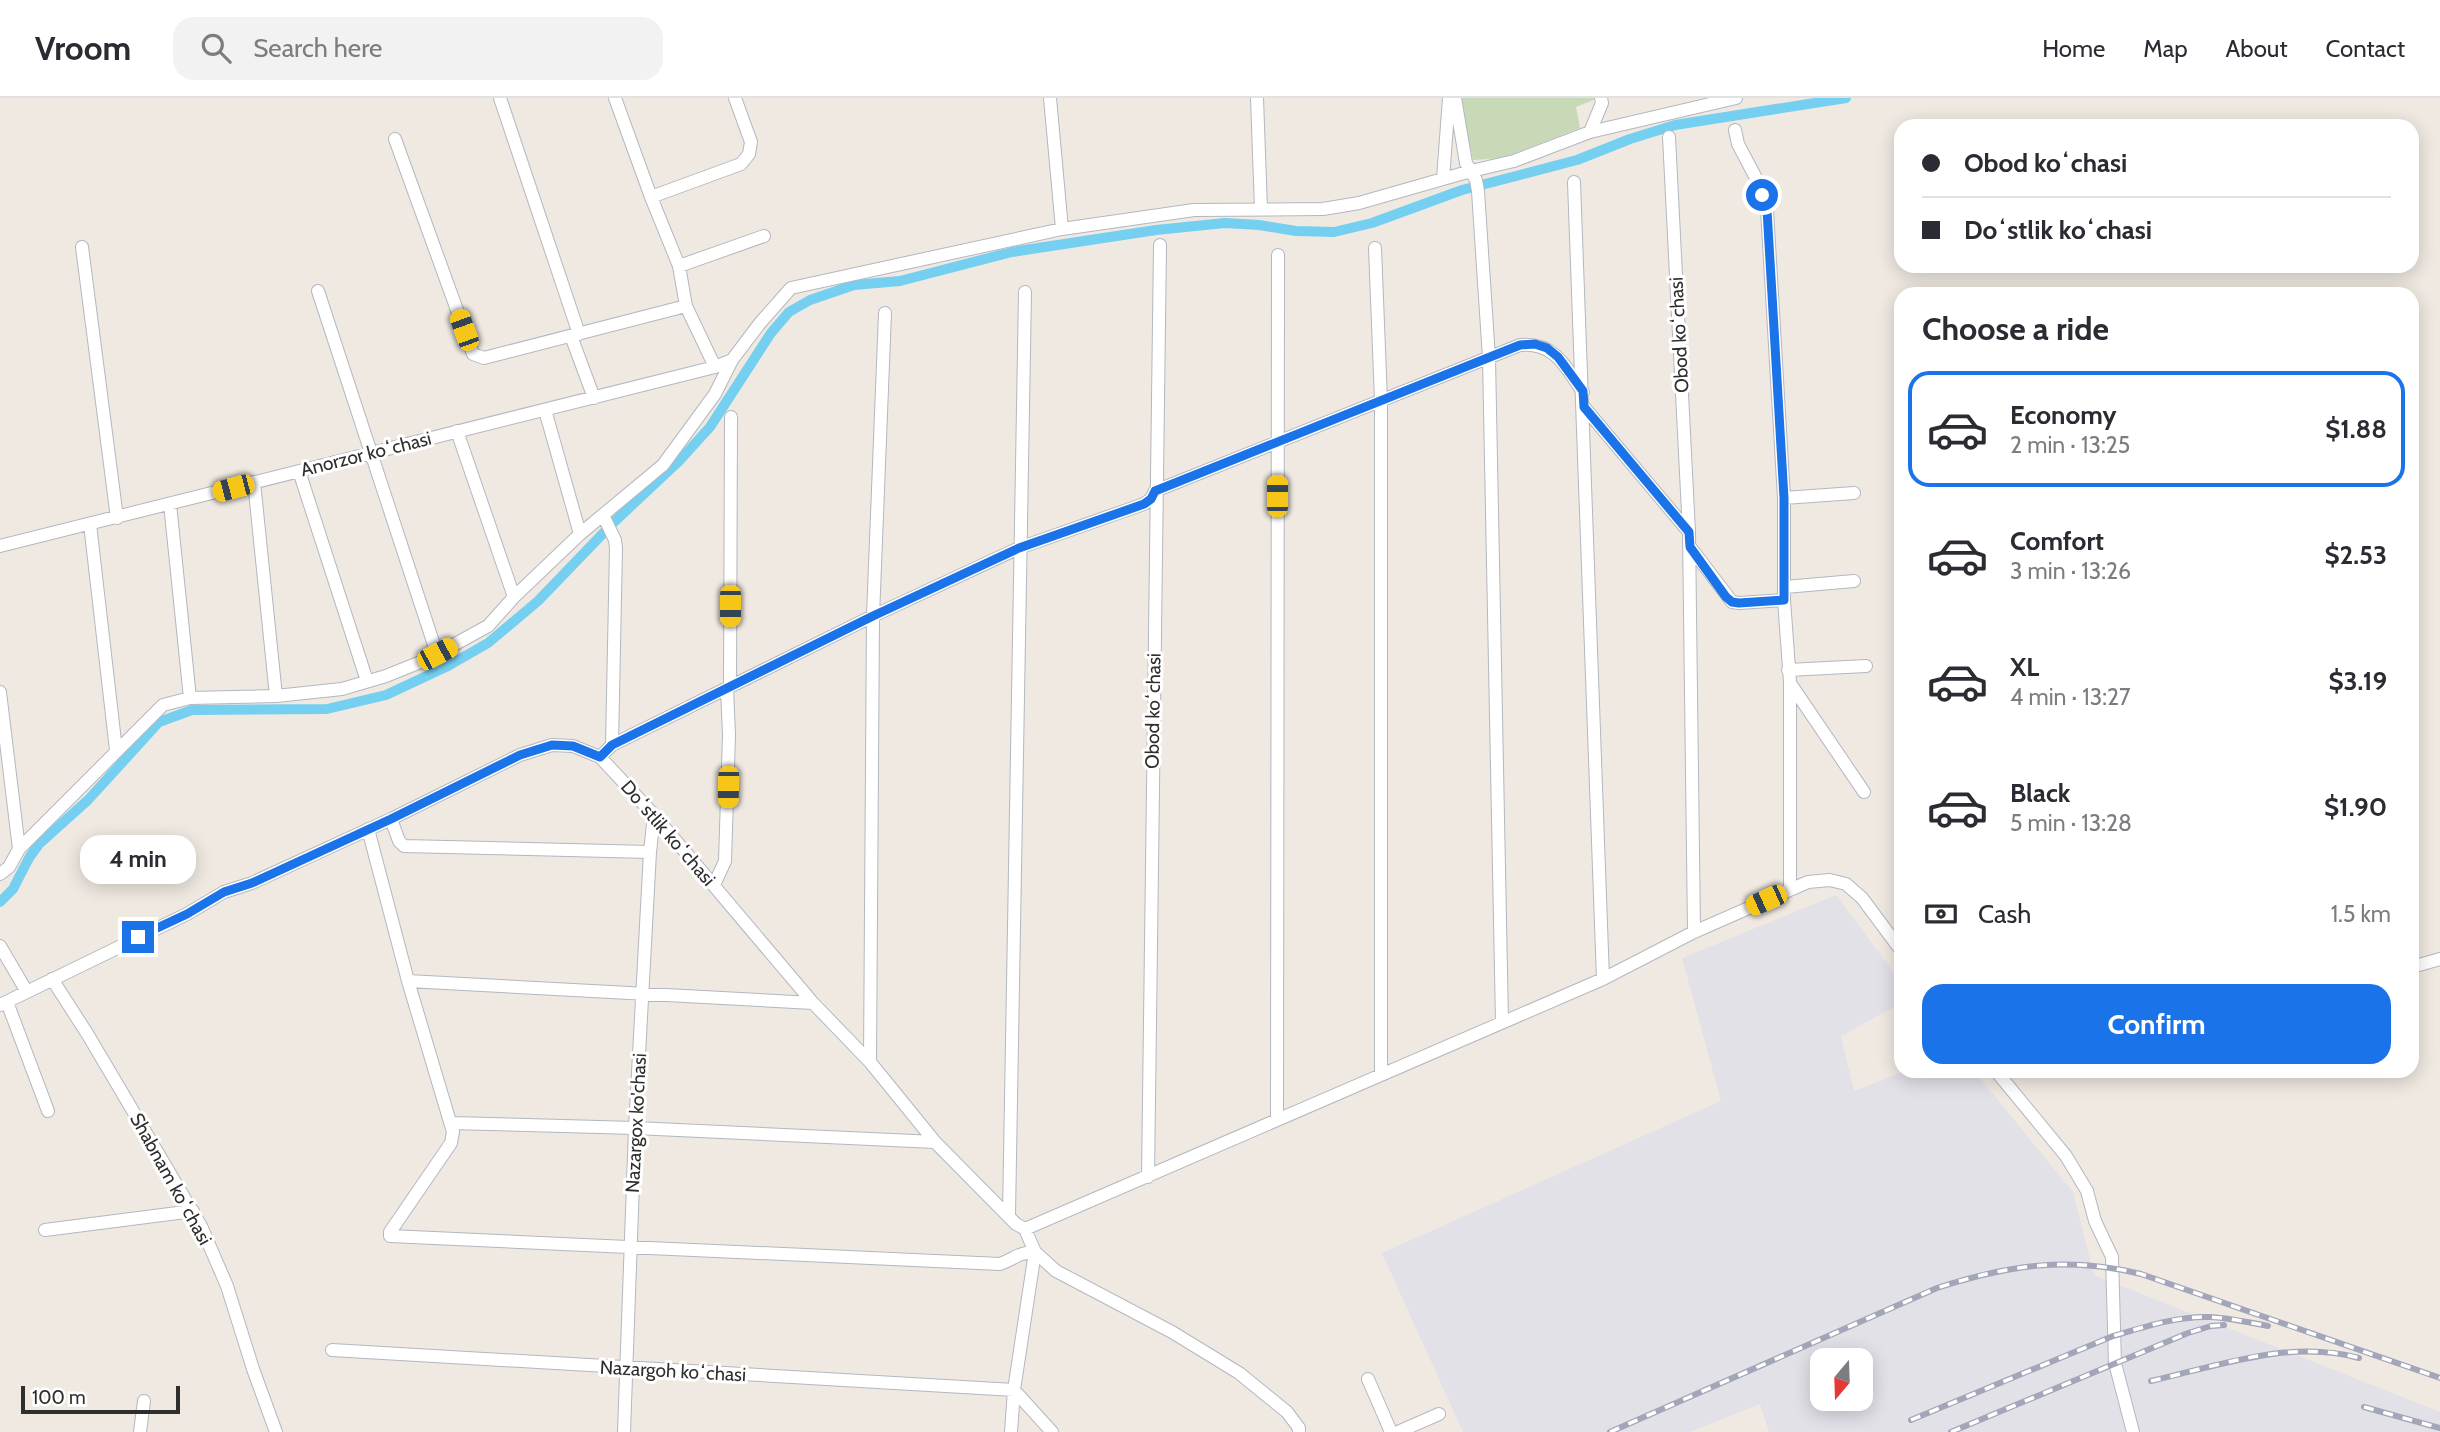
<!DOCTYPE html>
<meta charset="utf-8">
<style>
:root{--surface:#fff;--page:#f2f2f3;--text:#2b2b33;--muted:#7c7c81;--line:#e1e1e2;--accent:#1a73e8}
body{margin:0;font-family:Cabin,sans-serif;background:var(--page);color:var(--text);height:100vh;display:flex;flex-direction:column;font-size:26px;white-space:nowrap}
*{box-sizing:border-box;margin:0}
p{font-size:23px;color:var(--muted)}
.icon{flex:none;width:38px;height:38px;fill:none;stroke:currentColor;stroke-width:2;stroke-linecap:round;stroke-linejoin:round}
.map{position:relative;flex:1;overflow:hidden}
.sheet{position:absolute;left:1894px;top:189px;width:525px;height:791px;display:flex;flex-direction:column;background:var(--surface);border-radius:21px;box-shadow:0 4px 18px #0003}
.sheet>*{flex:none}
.hud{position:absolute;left:1894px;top:21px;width:525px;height:154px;border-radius:21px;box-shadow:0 4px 18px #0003;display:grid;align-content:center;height:154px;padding:0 28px;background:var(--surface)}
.needle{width:46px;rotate:199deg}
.controls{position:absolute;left:1810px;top:1250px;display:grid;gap:14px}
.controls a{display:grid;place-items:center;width:63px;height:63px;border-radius:14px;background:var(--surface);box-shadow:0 4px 18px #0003;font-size:35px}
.scale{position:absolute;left:21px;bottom:18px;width:159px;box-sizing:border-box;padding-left:7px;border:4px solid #2e2e2e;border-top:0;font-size:19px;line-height:24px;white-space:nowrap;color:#2e2e2e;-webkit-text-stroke:5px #fff;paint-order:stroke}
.end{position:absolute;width:32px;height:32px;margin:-16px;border:9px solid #1a73e8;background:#fff;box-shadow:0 0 0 4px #fff}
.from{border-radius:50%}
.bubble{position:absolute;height:49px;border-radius:21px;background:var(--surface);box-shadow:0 4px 18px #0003;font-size:23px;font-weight:800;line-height:49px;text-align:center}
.car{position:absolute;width:21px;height:42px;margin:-21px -10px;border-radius:9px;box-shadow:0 0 5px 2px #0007;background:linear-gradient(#f5c518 24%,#345 0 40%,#f5c518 0 76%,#345 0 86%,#f5c518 0)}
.hud b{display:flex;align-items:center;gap:24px;height:66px;font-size:26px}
.hud b+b{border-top:2px solid var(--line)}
.hud i{width:18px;height:18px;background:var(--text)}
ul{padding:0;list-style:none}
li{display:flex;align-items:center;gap:21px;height:116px;margin:0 14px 10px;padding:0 14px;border:4px solid transparent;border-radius:21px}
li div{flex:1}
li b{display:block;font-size:26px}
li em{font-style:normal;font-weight:800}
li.active{border-color:var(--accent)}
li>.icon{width:63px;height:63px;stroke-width:1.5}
h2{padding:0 28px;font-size:32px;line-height:84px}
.pay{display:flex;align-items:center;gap:18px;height:77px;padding:0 28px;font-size:26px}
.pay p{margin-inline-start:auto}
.cta{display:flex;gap:14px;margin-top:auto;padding:14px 28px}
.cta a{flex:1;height:80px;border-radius:21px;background:var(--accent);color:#fff;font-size:28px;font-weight:800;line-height:80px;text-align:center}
header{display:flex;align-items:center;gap:42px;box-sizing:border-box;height:98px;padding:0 35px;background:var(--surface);border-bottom:2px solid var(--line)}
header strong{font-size:33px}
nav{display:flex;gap:38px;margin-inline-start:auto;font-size:24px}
.search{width:490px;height:63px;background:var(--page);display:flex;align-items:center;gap:18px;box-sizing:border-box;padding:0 24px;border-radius:21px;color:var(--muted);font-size:26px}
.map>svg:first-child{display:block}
.industrial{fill:#e3e1e8;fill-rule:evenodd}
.cemetery{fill:#c8d9b8}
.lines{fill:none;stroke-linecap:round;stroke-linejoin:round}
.canal{stroke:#75cff0;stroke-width:10}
.minor-casing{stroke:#b4b7c1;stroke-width:14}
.minor{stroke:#fff;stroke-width:12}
.rail-casing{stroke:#a3a6b8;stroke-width:6}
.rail{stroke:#fff;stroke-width:3.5;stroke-dasharray:10;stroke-linecap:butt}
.route{stroke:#1a73e8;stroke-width:9}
.labels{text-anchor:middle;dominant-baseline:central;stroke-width:6;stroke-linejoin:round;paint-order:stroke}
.street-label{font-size:19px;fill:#2e2e2e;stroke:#fff}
</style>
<header>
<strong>Vroom</strong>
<div class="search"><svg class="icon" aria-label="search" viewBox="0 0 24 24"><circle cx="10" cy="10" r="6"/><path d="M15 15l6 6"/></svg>Search here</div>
<nav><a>Home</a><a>Map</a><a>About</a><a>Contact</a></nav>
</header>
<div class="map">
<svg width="2440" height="1334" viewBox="0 0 2440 1334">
<rect width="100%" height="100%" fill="#efe9e1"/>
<path class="industrial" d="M 1836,797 L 1900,883 L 1900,906 L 1841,938 L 1854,993 L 1905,973 L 1974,973 L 2073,1094 L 2094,1177 L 2440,1314 L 2440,1334 L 1769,1334 L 1760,1306 L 1690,1334 L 1463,1334 L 1382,1155 L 1721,1003 L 1682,860 ZM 1822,1262 L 1860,1262 L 1860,1300 L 1822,1300 Z"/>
<path class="cemetery" d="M 1460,0 L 1598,0 L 1576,9 L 1580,30 L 1504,60 L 1473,62 Z"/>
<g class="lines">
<path class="canal" d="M 0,804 L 13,791 L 29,760 L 39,746 L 88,702 L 159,624 L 192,612 L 327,611 L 386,597 L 448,568 L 488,545 L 538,503 L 614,424 L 680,362 L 710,329 L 771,235 L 789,214 L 810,202 L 854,187 L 900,183 L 1012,154 L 1156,132 L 1225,125 L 1259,127 L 1296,133 L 1334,134 L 1372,125 L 1462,92 L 1577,62 L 1630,41 L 1675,27 L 1846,0"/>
<g class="minor-casing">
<path id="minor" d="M 500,0 L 579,236
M 615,0 L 651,99 L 679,168 L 686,208 L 715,269
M 1050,0 L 1062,131
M 1257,0 L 1261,111
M 1455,0 L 1466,65 L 1476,82 L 1478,93 L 1489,260 L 1502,924
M 1735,32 L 1738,46 L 1757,82 L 1767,112 L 1784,400 L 1784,502 L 1790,584 L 1790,791
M 1590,34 L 1602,5 L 1601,0
M 1669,39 L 1689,434 L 1694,834
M 395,41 L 473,256 L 484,260 L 686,208
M 1443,81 L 1449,0
M 1574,84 L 1603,881
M 651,99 L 741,66 L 749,56 L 751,44 L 735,0
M 82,149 L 117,420
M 1375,150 L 1381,302 L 1381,977
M 679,168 L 764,138
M 318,193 L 437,556
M 571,238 L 594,300
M 1584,309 L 1689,434
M 545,312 L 580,436
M 457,333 L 514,499
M 299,373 L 367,583
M 254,384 L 276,598
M 1784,400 L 1854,395
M 170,406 L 190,600
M 603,417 L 615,442 L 616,450 L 612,647
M 90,426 L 116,652
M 0,448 L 715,269 L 732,262
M 1690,449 L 1732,504 L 1739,505 L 1784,502
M 1785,489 L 1854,483
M 1788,572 L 1866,568
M 1790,585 L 1864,694
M 730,589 L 731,319
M 0,594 L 19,751
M 600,659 L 612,647 L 873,518 L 1019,450 L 1144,406 L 1151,401 L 1155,393 L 1520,247 C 1555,244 1565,268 1583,294
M 391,721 L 399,743 L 404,748 L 650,754
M 368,731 L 408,883 L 453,1034 L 451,1045 L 390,1134 L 390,1138 L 1000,1166 C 1016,1160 1017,1155 1035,1154 L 1056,1173 L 1172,1234 L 1239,1275 L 1287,1314 L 1299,1330 L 1299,1334
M 0,776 L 9,769 L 19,751 L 163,607 L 190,600 L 276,598 L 342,591 L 386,578 L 428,561 L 488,528 L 514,499 L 580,436 L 663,367 L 715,296 L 732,262 L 760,225 L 791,190 L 1062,131 L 1194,112 L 1323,111 L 1359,105 L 1471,73 L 1514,63 L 1590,34 L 1736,0
M 714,787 L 725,763 L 729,637 L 727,590
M 0,848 L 27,894
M 2412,869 L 2440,861
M 52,881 L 88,937 L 201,1128 L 227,1188 L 253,1271 L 276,1334
M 408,883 L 813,905
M 7,904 L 48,1013
M 0,907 L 187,816 L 224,794 L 252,785 L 391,721 L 520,657 L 552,647 L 573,648 L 600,659 L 654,717 L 813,905 L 870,964 L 935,1044 L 1016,1126 L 1025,1131 L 1603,881 L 1694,834 L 1808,784 L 1830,782 L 1846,786 L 1862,800 L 1900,851
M 870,964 L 873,518 L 885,215
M 1996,973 L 2066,1058 L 2087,1093 L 2095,1123 L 2112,1159 L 2115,1265 L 2133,1334
M 1277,1020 L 1278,157
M 451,1025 L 635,1030 L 935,1044
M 1148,1079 L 1160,147
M 1009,1117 L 1025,194
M 45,1132 L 193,1113
M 332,1252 L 1014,1292 L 1052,1334
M 1368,1281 L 1391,1334
M 140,1334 L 144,1303
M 624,1334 L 635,1030 L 650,754 L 654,717
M 1011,1334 L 1014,1292 L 1035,1154 L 1025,1131
M 1398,1334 L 1439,1316"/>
</g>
<use href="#minor" class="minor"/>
<g class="rail-casing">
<path id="rail" d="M 2151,1283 C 2218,1268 2290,1241 2359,1260
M 2364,1309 L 2440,1330
M 1911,1322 L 2113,1238 C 2144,1229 2177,1218 2209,1219 C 2229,1220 2248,1224 2268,1228
M 1610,1334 L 1937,1190 C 2008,1167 2068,1158 2141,1176 L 2440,1280
M 1951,1334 L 2188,1235 L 2211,1228 L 2224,1227"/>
</g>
<use href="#rail" class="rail"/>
</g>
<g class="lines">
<path class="route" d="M 138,839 L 187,816 L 224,794 L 252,785 L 391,721 L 520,657 L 552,647 L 573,648 L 600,659 L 612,647 L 873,518 L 1019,450 L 1144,406 L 1151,401 L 1155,393 L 1520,247 L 1535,246 L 1547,250 L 1558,259 L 1583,293 L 1584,309 L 1689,434 L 1690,449 L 1726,499 L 1732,504 L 1739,505 L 1784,502 L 1784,400 L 1767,112 L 1762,97"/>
</g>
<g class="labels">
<g class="street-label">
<text transform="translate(1679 237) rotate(-93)">Obod koʻchasi</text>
<text transform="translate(366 356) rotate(-14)">Anorzor koʻchasi</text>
<text transform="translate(1153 613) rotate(-89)">Obod koʻchasi</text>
<text transform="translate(668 735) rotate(49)">Doʻstlik koʻchasi</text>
<text transform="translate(636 1025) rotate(-87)">Nazargox ko'chasi</text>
<text transform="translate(171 1081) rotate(61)">Shabnam koʻchasi</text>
<text transform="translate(673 1273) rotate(3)">Nazargoh koʻchasi</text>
</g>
</g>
</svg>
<div class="controls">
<a><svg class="needle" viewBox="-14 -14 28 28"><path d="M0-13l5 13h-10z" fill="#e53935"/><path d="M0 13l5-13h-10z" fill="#7c7c81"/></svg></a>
</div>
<div class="scale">100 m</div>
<i class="end from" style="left:1762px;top:97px"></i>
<i class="end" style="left:138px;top:839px"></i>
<div class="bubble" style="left:80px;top:737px;width:116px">4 min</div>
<i class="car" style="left:464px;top:232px;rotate:340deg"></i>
<i class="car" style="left:233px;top:390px;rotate:255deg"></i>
<i class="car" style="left:1277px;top:398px;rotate:0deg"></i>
<i class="car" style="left:730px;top:508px;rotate:180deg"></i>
<i class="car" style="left:437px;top:556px;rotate:62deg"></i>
<i class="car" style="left:728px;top:689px;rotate:181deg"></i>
<i class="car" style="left:1766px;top:802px;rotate:246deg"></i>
<div class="hud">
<b><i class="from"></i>Obod koʻchasi</b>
<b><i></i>Doʻstlik koʻchasi</b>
</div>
<section class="sheet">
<h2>Choose a ride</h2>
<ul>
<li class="active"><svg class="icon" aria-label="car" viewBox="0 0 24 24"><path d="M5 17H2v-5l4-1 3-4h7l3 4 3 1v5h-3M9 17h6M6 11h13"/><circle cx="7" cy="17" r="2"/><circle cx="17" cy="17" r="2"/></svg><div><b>Economy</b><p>2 min · 13:25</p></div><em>$1.88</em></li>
<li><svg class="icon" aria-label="car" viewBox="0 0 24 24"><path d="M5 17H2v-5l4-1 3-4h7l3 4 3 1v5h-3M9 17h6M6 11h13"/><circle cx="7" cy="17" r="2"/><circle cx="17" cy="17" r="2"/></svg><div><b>Comfort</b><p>3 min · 13:26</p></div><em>$2.53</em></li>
<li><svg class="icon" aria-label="car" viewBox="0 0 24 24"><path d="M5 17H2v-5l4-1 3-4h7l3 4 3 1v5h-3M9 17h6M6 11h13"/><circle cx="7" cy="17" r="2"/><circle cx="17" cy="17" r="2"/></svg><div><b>XL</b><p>4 min · 13:27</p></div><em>$3.19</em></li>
<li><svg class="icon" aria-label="car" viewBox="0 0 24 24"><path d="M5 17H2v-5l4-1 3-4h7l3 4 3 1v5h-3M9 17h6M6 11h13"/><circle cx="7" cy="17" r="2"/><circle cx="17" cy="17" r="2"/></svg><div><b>Black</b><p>5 min · 13:28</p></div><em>$1.90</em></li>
</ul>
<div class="pay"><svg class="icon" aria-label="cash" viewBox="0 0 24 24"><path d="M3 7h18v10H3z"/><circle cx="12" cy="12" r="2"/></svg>Cash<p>1.5 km</p></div>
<div class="cta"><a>Confirm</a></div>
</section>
</div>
